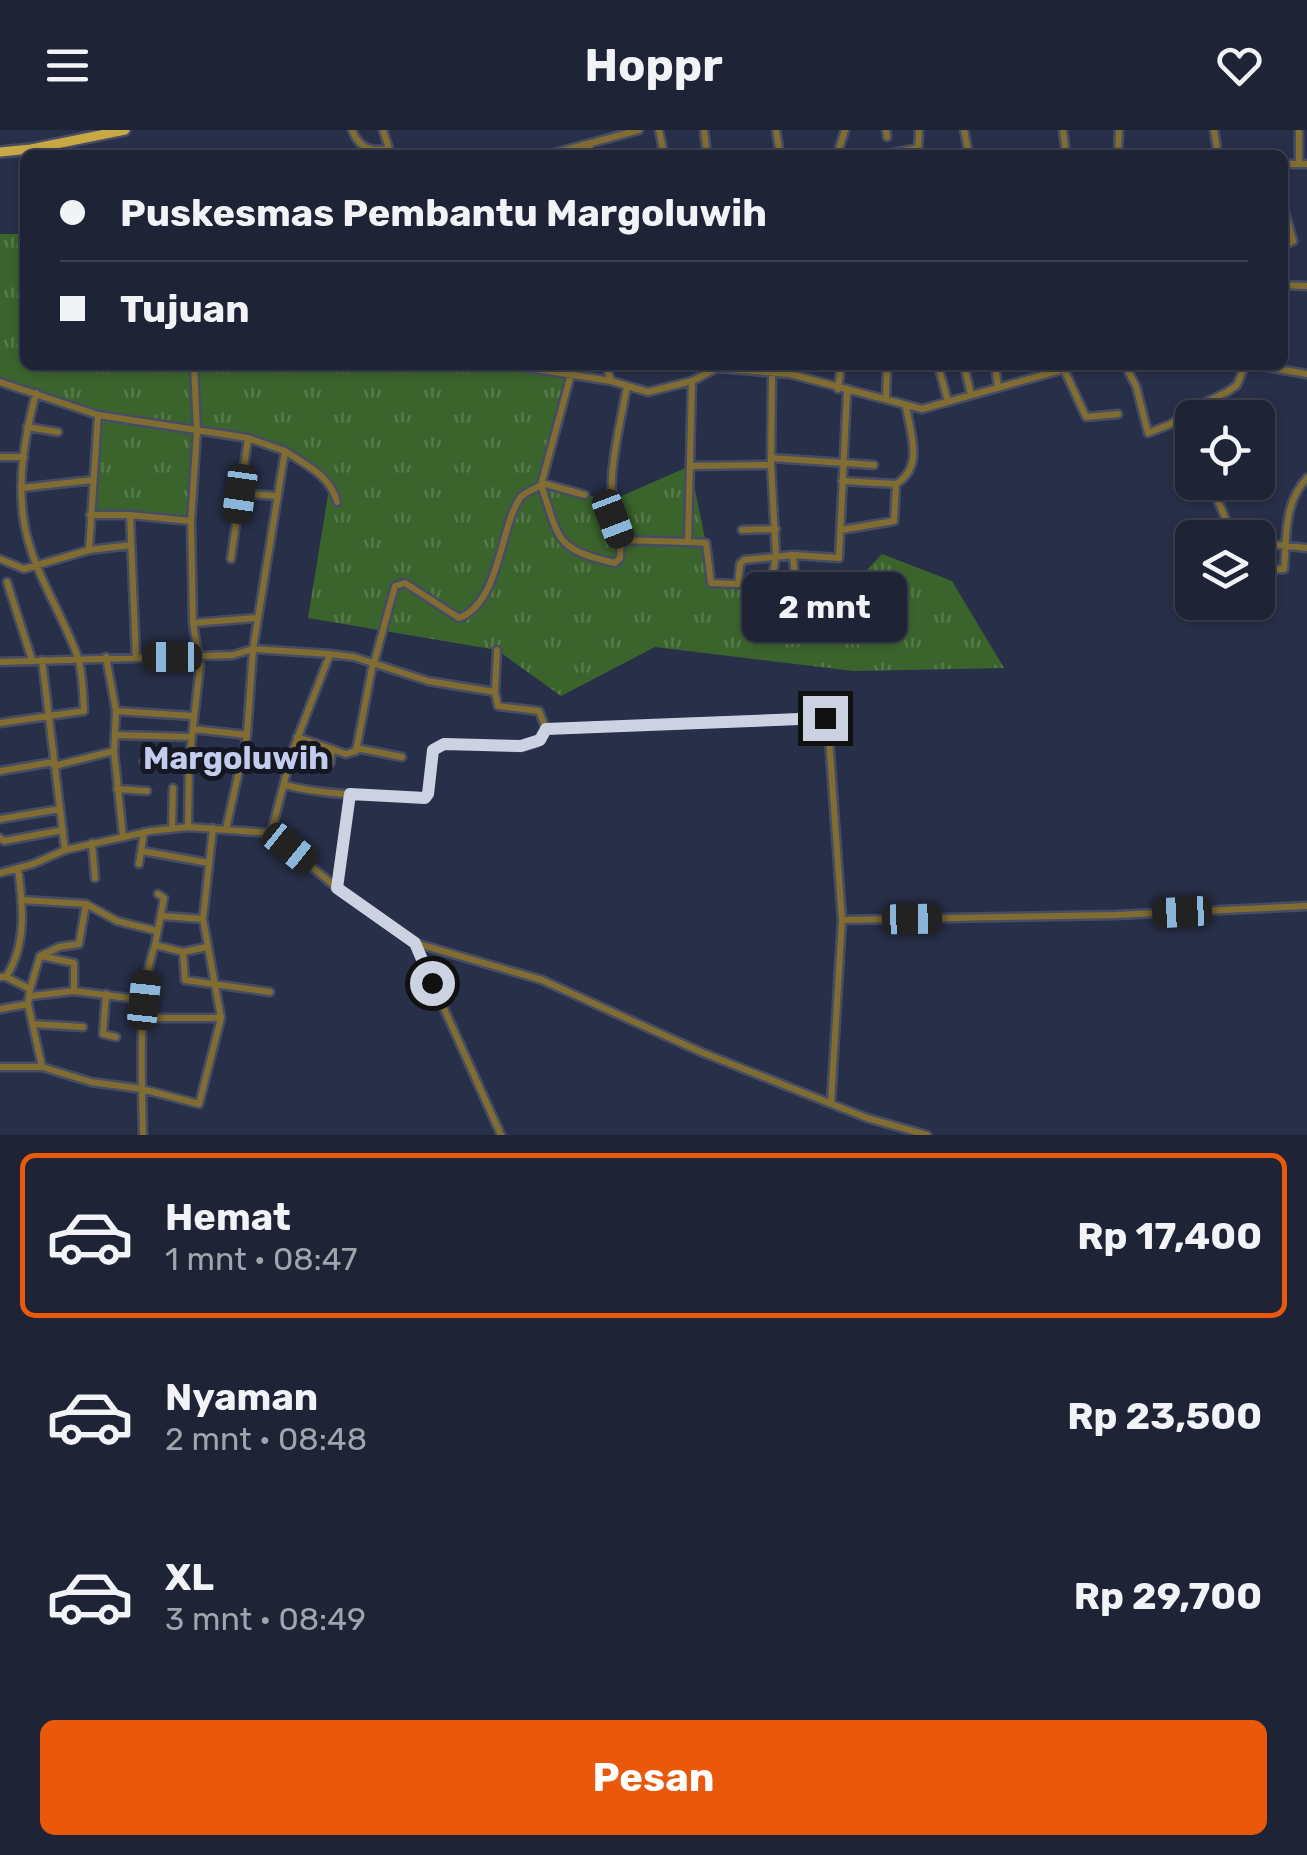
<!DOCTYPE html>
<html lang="id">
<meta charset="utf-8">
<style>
:root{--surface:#1e2336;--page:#2b2f42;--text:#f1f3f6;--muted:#a1a4ad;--line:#3c4051;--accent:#ea580c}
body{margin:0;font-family:Rubik,sans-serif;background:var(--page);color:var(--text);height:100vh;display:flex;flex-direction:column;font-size:38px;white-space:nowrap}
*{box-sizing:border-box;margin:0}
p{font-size:32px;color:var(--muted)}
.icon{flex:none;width:55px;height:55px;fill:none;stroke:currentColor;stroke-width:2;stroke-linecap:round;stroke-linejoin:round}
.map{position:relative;height:1005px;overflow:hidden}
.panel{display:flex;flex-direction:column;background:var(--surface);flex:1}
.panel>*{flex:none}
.top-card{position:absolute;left:20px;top:20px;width:1268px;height:220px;border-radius:15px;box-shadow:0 2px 8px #0004,0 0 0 2px var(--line);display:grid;align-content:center;height:220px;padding:0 40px;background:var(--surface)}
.tools{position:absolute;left:1175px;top:270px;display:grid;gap:20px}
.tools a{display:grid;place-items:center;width:100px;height:100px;border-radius:15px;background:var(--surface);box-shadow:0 2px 8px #0004,0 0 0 2px var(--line);font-size:50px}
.end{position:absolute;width:45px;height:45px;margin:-22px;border:12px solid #cdd2e3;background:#111;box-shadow:0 0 0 5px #111}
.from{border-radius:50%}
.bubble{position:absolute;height:70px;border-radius:15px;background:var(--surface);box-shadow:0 2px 8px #0004,0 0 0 2px var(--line);font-size:32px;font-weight:700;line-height:70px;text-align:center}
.car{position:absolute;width:30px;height:60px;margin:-30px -15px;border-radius:12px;box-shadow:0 0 8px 2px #0007;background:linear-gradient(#222 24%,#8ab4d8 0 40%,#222 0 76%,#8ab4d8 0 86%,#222 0)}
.top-card b{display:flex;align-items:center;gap:35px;height:95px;font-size:38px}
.top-card b+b{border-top:2px solid var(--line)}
.top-card i{width:25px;height:25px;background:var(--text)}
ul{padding:18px 0 0;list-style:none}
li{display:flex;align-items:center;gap:30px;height:165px;margin:0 20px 15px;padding:0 20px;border:5px solid transparent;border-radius:15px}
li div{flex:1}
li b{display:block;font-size:38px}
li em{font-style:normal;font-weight:700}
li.current{border-color:var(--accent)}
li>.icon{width:90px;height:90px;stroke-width:1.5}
.cta{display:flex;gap:20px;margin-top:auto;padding:20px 40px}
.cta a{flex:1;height:115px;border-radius:15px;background:var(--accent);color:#fff;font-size:40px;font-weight:700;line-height:115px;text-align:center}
header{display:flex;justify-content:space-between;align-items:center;height:130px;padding:0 40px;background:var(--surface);font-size:45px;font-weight:700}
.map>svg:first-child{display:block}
.park{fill:url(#park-tufts)}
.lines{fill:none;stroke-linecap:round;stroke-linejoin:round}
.minor-casing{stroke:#464c64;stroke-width:11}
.major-casing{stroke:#464c64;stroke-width:14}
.minor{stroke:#816d32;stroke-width:6}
.major{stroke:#c9a945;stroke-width:9}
.route{stroke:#cdd2e3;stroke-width:12}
.labels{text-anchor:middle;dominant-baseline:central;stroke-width:10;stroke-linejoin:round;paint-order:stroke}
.quarter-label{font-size:32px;font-weight:bold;fill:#c3ccec;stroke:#151823}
</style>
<header><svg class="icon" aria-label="menu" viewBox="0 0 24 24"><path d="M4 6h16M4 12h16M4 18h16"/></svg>Hoppr<svg class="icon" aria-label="heart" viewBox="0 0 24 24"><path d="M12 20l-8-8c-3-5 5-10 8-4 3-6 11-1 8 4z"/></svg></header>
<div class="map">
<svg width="1307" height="1005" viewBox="0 0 1307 1005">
<defs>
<pattern id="park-tufts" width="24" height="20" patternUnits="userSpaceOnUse" patternTransform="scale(2.5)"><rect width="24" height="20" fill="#3b642d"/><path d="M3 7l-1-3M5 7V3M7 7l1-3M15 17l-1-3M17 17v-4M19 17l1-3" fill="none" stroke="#56794b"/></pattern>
</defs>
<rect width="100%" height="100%" fill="#282f48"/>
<path class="park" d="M 0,104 L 25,104 L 25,235 L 525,235 L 571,244 L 542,353 L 610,371 L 690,336 L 706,413 L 709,450 L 766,455 L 823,486 L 882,424 L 952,451 L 1004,538 L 854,541 L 655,517 L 561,566 L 497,520 L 308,488 L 330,353 L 285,321 L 248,308 L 198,301 L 191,393 L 90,385 L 98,285 L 0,252 Z"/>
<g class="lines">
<g class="minor-casing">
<path id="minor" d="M 352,0 C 359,18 370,22 389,19
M 383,0 L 391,25
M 659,0 L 664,25
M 704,0 L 707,25
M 776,0 L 780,25
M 886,0 L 887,7
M 964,0 L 969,25
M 1063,0 L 1066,25
M 1214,0 L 1218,25
M 547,25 L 639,0
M 589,25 L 590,14
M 837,25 L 845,0
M 883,25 L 918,18
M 918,25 L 919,0
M 1118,25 L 1119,0
M 1282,34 L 1307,34
M 1299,34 L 1299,0
M 1282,72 L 1293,111 L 1282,116
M 1282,155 L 1307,156
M 511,235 L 611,251 L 648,262 L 692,251 L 717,238
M 606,235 L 611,251
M 717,235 L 717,238 L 790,244 L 922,279 L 1079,235
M 938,235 L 948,272
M 964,235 L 971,265
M 995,235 L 998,258
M 1062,235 L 1086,287 L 1118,284
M 1125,235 L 1136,256 L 1148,303 L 1171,294 L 1192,279 L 1227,262 L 1237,255 L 1245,235
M 1255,235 L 1307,244
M 692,251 L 688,412 L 706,413 L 711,453 L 766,455 L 772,449 L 776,426 L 771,335 L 772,243
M 0,252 L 98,285 L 248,308 L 285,321 L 253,519 L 247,605 L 226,699
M 838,259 L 841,235
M 886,269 L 887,235
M 1181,287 L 1192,312
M 27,297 L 58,302
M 285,321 C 307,336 330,345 337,372
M 0,327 L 24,327
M 771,328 L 874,335
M 690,336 L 771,335
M 842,351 L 896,354
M 1210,352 L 1227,392 L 1243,408
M 542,353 L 585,365
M 541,355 L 571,244
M 21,358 L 93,350
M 240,363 L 277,366
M 90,385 L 130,385 L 191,391 L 193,493 L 200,536 L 189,632 L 188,697
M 130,385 L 136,527
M 191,391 L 197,301 L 194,235
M 742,400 L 776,399
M 841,400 L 894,391 L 896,354 C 924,337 911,305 906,277
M 621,410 C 601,360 618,308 627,256
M 1258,413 L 1307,418
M 89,420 L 98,285
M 793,425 L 798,488
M 0,429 L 24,439 L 89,420 L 131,415
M 231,429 L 248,308
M 1258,441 L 1284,439 C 1287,406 1283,374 1307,348
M 7,452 L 32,530
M 738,454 L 740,434 L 744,430 L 793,425 L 839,428 L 847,262
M 779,483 L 798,488 L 823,486
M 193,493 L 257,488
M 330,524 L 354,527 L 428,551 L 495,562 L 498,576 L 539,581 L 546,599
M 106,527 L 116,581 L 114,621 L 123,707
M 42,530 L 65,720
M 0,532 L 233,525 L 253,519 L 330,524 L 292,622 L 271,703
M 374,533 L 395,456 L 405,453 L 459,488 C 500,473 500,397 520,368 C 524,362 535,359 541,355 C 560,410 554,419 615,433 L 620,428 L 621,410 L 688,412
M 495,562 L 497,520
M 116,581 L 193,586
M 0,593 L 84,581 C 83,564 83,544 78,528 C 62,482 32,441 24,392 C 17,349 25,305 36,263
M 193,599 L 247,605
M 117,605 L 191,607
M 297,607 L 346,624 L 356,621 L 373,533
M 356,618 L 402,627
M 144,631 L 189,632
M 330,633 L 332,619
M 54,636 L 114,621
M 0,641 L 53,632
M 285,655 C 331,667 378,664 425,668 L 428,664 L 433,621 L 444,614 L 521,617 L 536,613 L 546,599 L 825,588 L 828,594 L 842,790 L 831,973
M 117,659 L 147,661
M 0,689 L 60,679
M 172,698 L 173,658
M 0,708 L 4,711 L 63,700
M 92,713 L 95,748
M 142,721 L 209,733
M 139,734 L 144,702
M 0,743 L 33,734 L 65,720 L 151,701 L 188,697 L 271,703 L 337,758 L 415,813 L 542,850 L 701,922 L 867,988 L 927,1005
M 337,757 L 350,664
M 22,770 L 86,774 L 117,791 L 157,801
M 162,786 L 203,789
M 842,790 L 1115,785 L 1307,776
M 415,814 L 501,1005
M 155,815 L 164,768 L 158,764
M 183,822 L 185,850 L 270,862
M 41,826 L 74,833 L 74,861
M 0,847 L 6,847 L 30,859 L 28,874 L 42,937 L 91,952 L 142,959 L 199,974 L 221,888 L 203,789 L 213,698
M 6,847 C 27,814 23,776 18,738
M 30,859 L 40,826 L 59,817 L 79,814 L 86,774
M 106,864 L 103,904 L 116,907
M 31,866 L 74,861 L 144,870
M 0,879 L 28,874
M 145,888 L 221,888
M 33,894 L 83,897
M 0,937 L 42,937
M 143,1005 C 142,949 137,866 155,815 L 183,822 L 207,817"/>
</g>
<g class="major-casing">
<path id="major" d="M 0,22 L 31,19 L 125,0"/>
</g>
<use href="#minor" class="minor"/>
<use href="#major" class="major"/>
</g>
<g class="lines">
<path class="route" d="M 432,853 L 415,813 L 337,758 L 350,664 L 425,668 L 428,664 L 433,620 L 444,614 L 521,616 L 540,610 L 546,599 L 825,588"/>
</g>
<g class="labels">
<g class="quarter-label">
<text x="236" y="628">Margoluwih</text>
</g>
</g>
</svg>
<div class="tools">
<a><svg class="icon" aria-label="locate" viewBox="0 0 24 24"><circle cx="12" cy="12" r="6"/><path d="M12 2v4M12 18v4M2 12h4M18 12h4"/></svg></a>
<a><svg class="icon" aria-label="layers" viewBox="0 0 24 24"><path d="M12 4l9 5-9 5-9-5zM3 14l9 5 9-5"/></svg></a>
</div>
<i class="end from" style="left:432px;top:853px"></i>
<i class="end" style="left:825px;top:588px"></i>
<div class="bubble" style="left:742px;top:442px;width:165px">2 mnt</div>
<i class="car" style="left:240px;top:364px;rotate:188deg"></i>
<i class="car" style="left:613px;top:389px;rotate:159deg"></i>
<i class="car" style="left:172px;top:527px;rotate:270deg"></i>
<i class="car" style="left:290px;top:718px;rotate:129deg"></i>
<i class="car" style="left:1182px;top:782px;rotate:267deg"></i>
<i class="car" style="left:912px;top:789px;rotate:89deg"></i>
<i class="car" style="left:144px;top:870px;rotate:6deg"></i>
<div class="top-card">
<b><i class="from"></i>Puskesmas Pembantu Margoluwih</b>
<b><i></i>Tujuan</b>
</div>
</div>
<section class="panel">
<ul>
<li class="current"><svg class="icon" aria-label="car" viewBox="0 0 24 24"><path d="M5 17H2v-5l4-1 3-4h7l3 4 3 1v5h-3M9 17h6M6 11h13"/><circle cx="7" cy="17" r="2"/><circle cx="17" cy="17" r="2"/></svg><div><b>Hemat</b><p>1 mnt · 08:47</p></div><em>Rp 17,400</em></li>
<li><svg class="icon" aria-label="car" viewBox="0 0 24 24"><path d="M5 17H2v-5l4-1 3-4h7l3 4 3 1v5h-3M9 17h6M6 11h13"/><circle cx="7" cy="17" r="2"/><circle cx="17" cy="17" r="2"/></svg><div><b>Nyaman</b><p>2 mnt · 08:48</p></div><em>Rp 23,500</em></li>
<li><svg class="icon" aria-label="car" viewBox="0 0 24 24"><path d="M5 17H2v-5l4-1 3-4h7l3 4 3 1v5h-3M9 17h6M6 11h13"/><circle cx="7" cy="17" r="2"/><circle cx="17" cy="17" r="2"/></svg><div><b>XL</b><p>3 mnt · 08:49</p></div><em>Rp 29,700</em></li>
</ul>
<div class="cta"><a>Pesan</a></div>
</section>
